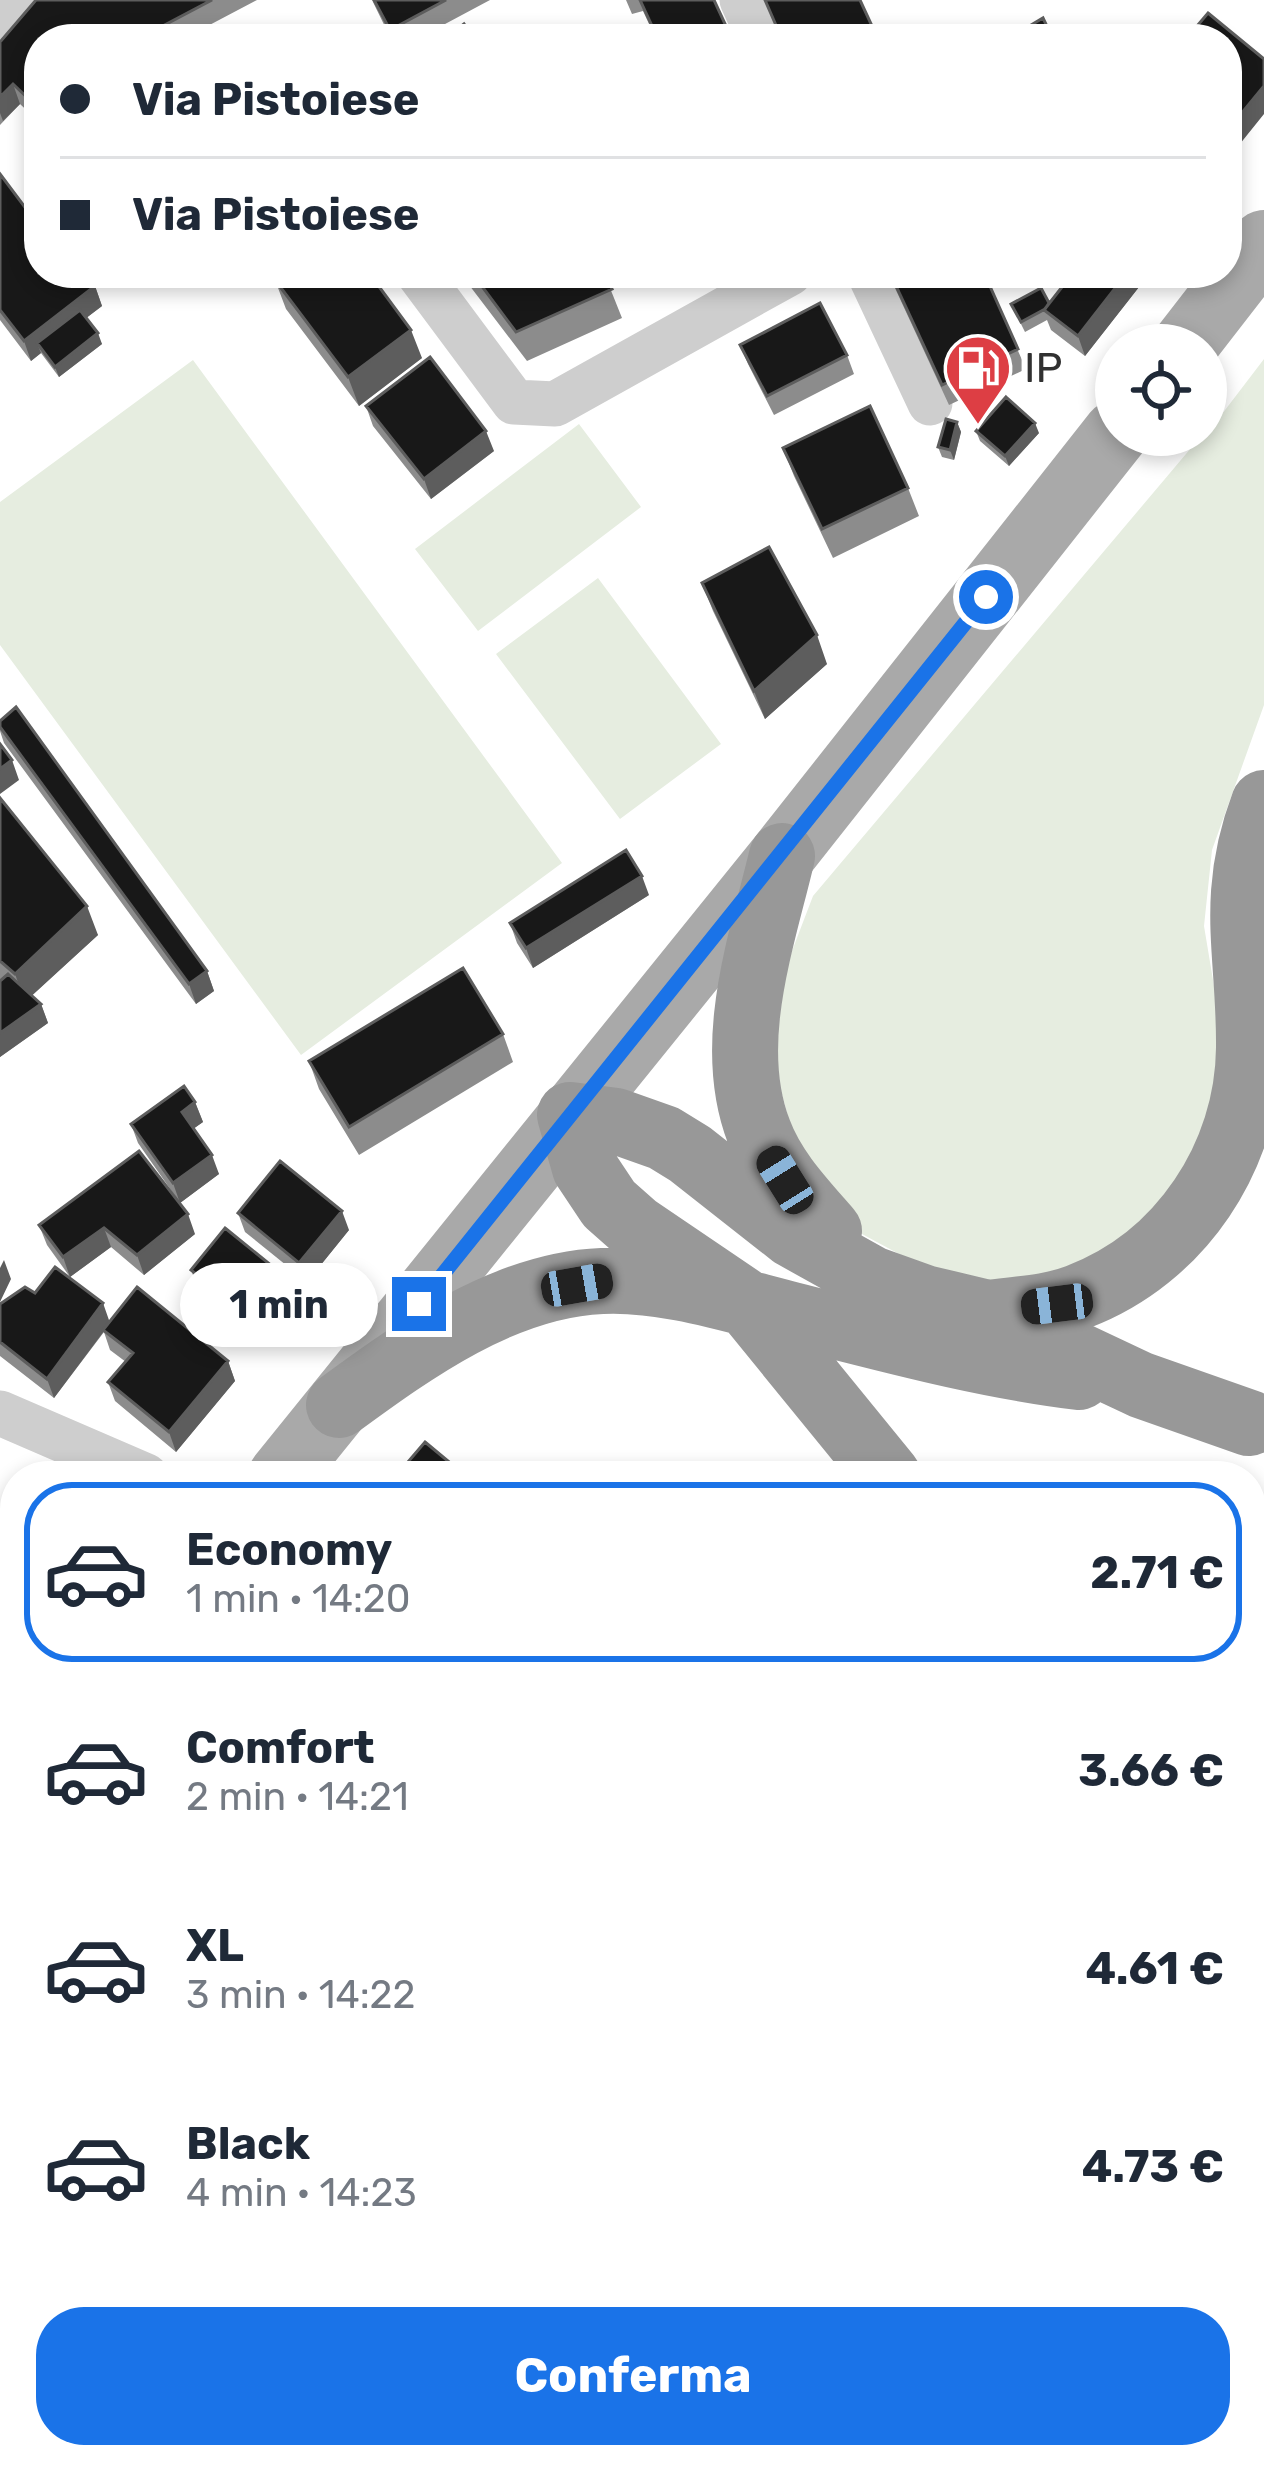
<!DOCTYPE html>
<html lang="it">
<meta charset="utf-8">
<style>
:root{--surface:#fff;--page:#f6f6f7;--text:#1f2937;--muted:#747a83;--line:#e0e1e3;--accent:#1a73e8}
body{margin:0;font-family:Rubik,sans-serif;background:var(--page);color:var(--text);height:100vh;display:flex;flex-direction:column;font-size:45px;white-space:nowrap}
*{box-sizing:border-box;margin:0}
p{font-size:39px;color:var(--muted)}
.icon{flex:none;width:66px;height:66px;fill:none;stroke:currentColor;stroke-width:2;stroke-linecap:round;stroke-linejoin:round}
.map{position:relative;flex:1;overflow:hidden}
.side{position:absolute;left:0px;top:1461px;width:1266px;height:1008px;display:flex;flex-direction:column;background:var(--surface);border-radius:48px 48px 0 0;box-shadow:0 6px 18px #0003}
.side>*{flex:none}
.guide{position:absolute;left:24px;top:24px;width:1218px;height:264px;border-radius:48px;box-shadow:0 6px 18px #0003;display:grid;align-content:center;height:264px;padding:0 36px;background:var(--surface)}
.tools{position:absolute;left:1095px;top:324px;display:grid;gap:24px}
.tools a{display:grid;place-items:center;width:132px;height:132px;border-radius:50%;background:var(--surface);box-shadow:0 6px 18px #0003;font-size:60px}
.end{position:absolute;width:54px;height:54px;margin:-27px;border:15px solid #1a73e8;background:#fff;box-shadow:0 0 0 6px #fff}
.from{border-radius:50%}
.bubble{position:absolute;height:84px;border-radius:42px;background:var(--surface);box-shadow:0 6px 18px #0003;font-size:39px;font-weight:700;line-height:84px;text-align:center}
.car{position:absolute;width:36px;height:72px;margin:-36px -18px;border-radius:15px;box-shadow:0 0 9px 3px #0007;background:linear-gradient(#222 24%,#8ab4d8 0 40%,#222 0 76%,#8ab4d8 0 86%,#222 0)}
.guide b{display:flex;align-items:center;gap:42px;height:114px;font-size:45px}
.guide b+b{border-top:3px solid var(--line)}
.guide i{width:30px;height:30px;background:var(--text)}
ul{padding:21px 0 0;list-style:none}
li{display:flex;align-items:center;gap:36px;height:180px;margin:0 24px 18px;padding:0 12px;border:6px solid transparent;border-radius:48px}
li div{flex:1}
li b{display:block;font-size:45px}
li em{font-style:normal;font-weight:700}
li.current{border-color:var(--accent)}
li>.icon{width:108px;height:108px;stroke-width:1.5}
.cta{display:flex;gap:24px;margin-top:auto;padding:24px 36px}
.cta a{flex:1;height:138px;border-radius:48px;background:var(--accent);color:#fff;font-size:48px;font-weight:700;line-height:138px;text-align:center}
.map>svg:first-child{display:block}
.green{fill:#e6ede0}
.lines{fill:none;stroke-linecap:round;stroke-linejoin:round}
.street{stroke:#cecece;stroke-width:45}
.primary{stroke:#a9a9a9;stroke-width:66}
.highway{stroke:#989898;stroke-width:66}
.wall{fill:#8c8c8c}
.shaded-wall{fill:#5d5d5d}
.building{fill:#181818;stroke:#5d5d5d;stroke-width:3}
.route{stroke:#1a73e8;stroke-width:15}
.labels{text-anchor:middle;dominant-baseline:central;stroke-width:12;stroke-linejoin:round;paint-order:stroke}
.poi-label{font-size:42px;fill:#313131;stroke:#fff;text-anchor:start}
</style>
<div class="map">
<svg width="1264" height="2469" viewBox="0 0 1264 2469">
<rect width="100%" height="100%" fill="#fff"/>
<path class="green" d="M 1264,359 L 1264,705 L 1212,850 L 1204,926 L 1223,1040 L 1219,1108 L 1184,1184 L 1123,1247 L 1044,1286 L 938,1275 L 862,1234 L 796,1145 L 773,1062 L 787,964 L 813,896 L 1202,435 L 1206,435 Z
M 193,360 L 562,863 L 301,1055 L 0,645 L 0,502 Z
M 579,424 L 641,507 L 478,631 L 415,549 Z
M 598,578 L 721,744 L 620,819 L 496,654 Z
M 208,2454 L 918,2454 L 922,2469 L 207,2469 Z"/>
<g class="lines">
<path class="street" d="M 742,0 L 760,39
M 0,17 L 14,0
M 418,273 L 514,402 L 555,404 L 790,273
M 869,273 L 930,403
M 0,1413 L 146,1476
M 1251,2360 L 1264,2357
M 953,2454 L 957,2469"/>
<path class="primary" d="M 1185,345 L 1264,243
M 281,1476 L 782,856 L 1116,433
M 0,1815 L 15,1785"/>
<path class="highway" d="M 782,856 C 761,944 725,1044 759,1132 C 773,1170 803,1201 829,1231
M 988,1313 C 1018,1309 1050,1308 1078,1297 C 1181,1258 1248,1156 1249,1048 C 1250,953 1228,898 1264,803
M 339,1405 C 414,1350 504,1285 602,1281 C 664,1278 732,1300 792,1315 C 887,1339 981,1365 1079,1377
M 888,1476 L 747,1303 L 635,1227 L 609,1204 L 585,1168 L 570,1115 L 616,1121 L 664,1138 L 690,1154 L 793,1235 L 872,1279 L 925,1298 L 988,1313 L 1141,1385 L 1249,1423
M 1251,1959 L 1264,1987"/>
</g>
<path class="wall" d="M 36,0 L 257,0 L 183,39 L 39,39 L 39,122 L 20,104 L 0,125 L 0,42 Z
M 372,0 L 490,0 L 417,39 L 391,39 Z
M 626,0 L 714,0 L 732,39 L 656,39 L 643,11 L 632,14 Z
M 0,174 L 39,273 L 95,286 L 102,306 L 86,318 L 102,344 L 59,377 L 41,353 L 31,361 L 0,320 Z
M 460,273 L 604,273 L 622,318 L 527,361 Z
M 888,273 L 984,273 L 1026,369 L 949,405 Z
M 275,280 L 422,358 L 359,406 L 286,309 Z
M 1139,287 L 1085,356 L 1051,330 L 1047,320 L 1025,332 L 1011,304 L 1049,303 Z
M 740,345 L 847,355 L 854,374 L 774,415 L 748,364 Z
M 366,406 L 494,451 L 431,499 L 373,426 Z
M 957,422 L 961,432 L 954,460 L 942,457 L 938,447 Z
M 976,431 L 1039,433 L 1009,466 L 980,441 Z
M 783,448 L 908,488 L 919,516 L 833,558 L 794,476 Z
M 702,583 L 827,664 L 765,719 L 713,611 Z
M 0,721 L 207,971 L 214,991 L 196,1004 L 4,743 L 0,731 Z
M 0,798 L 98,935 L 32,995 L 41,1004 L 48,1023 L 0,1057 Z
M 649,895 L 533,968 L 517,943 L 510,923 Z
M 503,1034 L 513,1062 L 359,1155 L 319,1089 L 309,1061 Z
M 195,1102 L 203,1122 L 194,1128 L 219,1174 L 180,1203 L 138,1143 L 131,1124 Z
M 238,1213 L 349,1230 L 307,1282 L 245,1232 Z
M 39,1225 L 195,1234 L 144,1275 L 111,1247 L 70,1277 L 47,1245 Z
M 191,1270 L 288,1279 L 295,1298 L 261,1340 L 199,1290 Z
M 35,1293 L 110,1322 L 228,1361 L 235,1381 L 176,1452 L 115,1401 L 108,1382 L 126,1362 L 110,1350 L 104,1332 L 54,1398 L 0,1356 L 0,1304 Z"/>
<path class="shaded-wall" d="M 13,84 L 20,104 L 3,121 L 0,113 L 0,97 Z
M 1264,86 L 1264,114 L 1227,160 L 1227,131 Z
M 270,273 L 285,273 L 273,282 Z
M 1127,273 L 1133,273 L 1139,287 L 1085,356 L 1078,336 Z
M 95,286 L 102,306 L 43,351 L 37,343 L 41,353 L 31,361 L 24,341 Z
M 411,330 L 422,358 L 359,406 L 348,377 Z
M 98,333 L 102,344 L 59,377 L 55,367 Z
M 957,422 L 961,432 L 954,460 L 950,450 Z
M 1035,423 L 1039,433 L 1009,466 L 1005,456 Z
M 486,431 L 494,451 L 431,499 L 424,479 Z
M 817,635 L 827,664 L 765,719 L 754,691 Z
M 12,760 L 19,780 L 0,794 L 0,769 Z
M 642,876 L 649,895 L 533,968 L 526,948 Z
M 87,906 L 98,935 L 25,1002 L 15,974 Z
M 207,971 L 214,991 L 196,1004 L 189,984 Z
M 41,1004 L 48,1023 L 0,1057 L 0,1033 Z
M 195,1102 L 203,1122 L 189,1132 L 182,1112 Z
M 212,1155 L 219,1174 L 180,1203 L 173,1183 Z
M 342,1211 L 349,1230 L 307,1282 L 299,1263 Z
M 188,1214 L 195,1234 L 144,1275 L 137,1255 Z
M 104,1228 L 111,1247 L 70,1277 L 63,1257 Z
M 4,1260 L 11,1279 L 0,1302 L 0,1268 Z
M 288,1279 L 295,1298 L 261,1340 L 254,1320 Z
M 103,1303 L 110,1323 L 54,1398 L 47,1379 Z
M 228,1361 L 235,1381 L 176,1452 L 169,1432 Z
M 15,2171 L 15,2222 L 0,2240 L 0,2189 Z
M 15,2414 L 15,2454 L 25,2454 L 13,2469 L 0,2469 L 0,2433 Z"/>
<path class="building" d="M 36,0 L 212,0 L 138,39 L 39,39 L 39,98 L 34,104 L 13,84 L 0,97 L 0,42 Z
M 374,0 L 446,0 L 390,30 Z
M 640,0 L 714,0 L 732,39 L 658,39 Z
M 765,0 L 860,0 L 878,39 L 782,39 Z
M 1208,13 L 1264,59 L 1264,86 L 1227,131 L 1227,39 L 1186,39 Z
M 1043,18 L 1053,39 L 1025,39 L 1021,31 Z
M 464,24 L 475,39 L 445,39 Z
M 348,27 L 353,39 L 324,39 Z
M 0,174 L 39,226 L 39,273 L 85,273 L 95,286 L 24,341 L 0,310 Z
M 285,273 L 369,273 L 411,330 L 348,377 L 275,280 Z
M 472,273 L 604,273 L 612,289 L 516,332 Z
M 890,273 L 984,273 L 1018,349 L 942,385 Z
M 1073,273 L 1127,273 L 1078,336 L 1044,310 Z
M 1041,288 L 1049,303 L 1045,309 L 1021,322 L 1011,304 Z
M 820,303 L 847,355 L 767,396 L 740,345 Z
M 80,310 L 98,333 L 55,367 L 37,343 Z
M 430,357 L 486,431 L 424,479 L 366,406 Z
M 1006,397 L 1035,423 L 1005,456 L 976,431 Z
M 870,406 L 908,488 L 822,529 L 783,448 Z
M 946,419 L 957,422 L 950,450 L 938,447 Z
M 769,547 L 817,635 L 754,691 L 702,583 Z
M 16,707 L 207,971 L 189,984 L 0,727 L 0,721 Z
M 0,744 L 12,760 L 0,769 Z
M 0,798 L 87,906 L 15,974 L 0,961 Z
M 626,850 L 642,876 L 526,948 L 510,923 Z
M 463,968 L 503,1034 L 349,1127 L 309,1061 Z
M 8,974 L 41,1004 L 0,1033 L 0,981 Z
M 184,1086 L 195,1102 L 182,1112 L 212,1155 L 173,1183 L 131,1124 Z
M 139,1151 L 188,1214 L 137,1255 L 104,1228 L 63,1257 L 39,1225 Z
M 280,1161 L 342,1211 L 299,1263 L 238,1213 Z
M 225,1228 L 288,1279 L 254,1320 L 191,1270 Z
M 55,1267 L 103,1303 L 47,1379 L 0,1342 L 0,1304 L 25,1287 L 35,1293 Z
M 137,1287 L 228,1361 L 169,1432 L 108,1382 L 133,1353 L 103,1330 Z
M 425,1442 L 466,1476 L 396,1476 Z
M 0,2010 L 15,2023 L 15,2171 L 0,2189 Z
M 0,2246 L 15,2258 L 15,2402 L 0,2390 Z
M 0,2390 L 15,2402 L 15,2414 L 0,2433 Z"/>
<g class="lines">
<path class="route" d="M 419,1304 L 986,597"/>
</g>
<defs>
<g id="fuel-pin" transform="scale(3.45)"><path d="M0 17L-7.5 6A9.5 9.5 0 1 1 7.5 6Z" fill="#dd3e44" stroke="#fff"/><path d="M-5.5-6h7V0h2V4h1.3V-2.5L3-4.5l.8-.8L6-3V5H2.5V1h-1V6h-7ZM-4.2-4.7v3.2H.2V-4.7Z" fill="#fff"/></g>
</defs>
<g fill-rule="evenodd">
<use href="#fuel-pin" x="978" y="368"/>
</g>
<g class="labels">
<g class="poi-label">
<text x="1024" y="368">IP</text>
</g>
</g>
</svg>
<div class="tools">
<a><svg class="icon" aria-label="locate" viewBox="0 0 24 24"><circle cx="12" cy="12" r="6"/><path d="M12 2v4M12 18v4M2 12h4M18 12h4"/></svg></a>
</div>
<i class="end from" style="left:986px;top:597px"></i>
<i class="end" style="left:419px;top:1304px"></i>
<div class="bubble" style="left:180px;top:1263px;width:198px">1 min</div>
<i class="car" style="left:785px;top:1180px;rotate:328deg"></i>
<i class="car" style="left:577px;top:1285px;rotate:80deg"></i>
<i class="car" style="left:1057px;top:1304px;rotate:263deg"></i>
<div class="guide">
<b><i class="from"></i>Via Pistoiese</b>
<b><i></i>Via Pistoiese</b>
</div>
<section class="side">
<ul>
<li class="current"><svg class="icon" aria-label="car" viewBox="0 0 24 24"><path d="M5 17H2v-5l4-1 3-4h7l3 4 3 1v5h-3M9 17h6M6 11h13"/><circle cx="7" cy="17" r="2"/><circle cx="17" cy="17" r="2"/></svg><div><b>Economy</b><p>1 min · 14:20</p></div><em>2.71 €</em></li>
<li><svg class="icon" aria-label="car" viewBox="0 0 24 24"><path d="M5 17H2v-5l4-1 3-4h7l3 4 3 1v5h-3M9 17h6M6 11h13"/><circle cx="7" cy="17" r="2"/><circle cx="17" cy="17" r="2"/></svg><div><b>Comfort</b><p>2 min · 14:21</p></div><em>3.66 €</em></li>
<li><svg class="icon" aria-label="car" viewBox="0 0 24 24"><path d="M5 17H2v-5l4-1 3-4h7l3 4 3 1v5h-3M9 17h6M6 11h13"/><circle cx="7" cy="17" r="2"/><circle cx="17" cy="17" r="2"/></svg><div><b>XL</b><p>3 min · 14:22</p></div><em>4.61 €</em></li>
<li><svg class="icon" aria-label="car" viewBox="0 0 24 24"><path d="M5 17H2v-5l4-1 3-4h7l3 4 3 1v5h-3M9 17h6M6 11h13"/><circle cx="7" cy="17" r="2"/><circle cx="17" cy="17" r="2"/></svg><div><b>Black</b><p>4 min · 14:23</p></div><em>4.73 €</em></li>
</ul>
<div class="cta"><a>Conferma</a></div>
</section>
</div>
